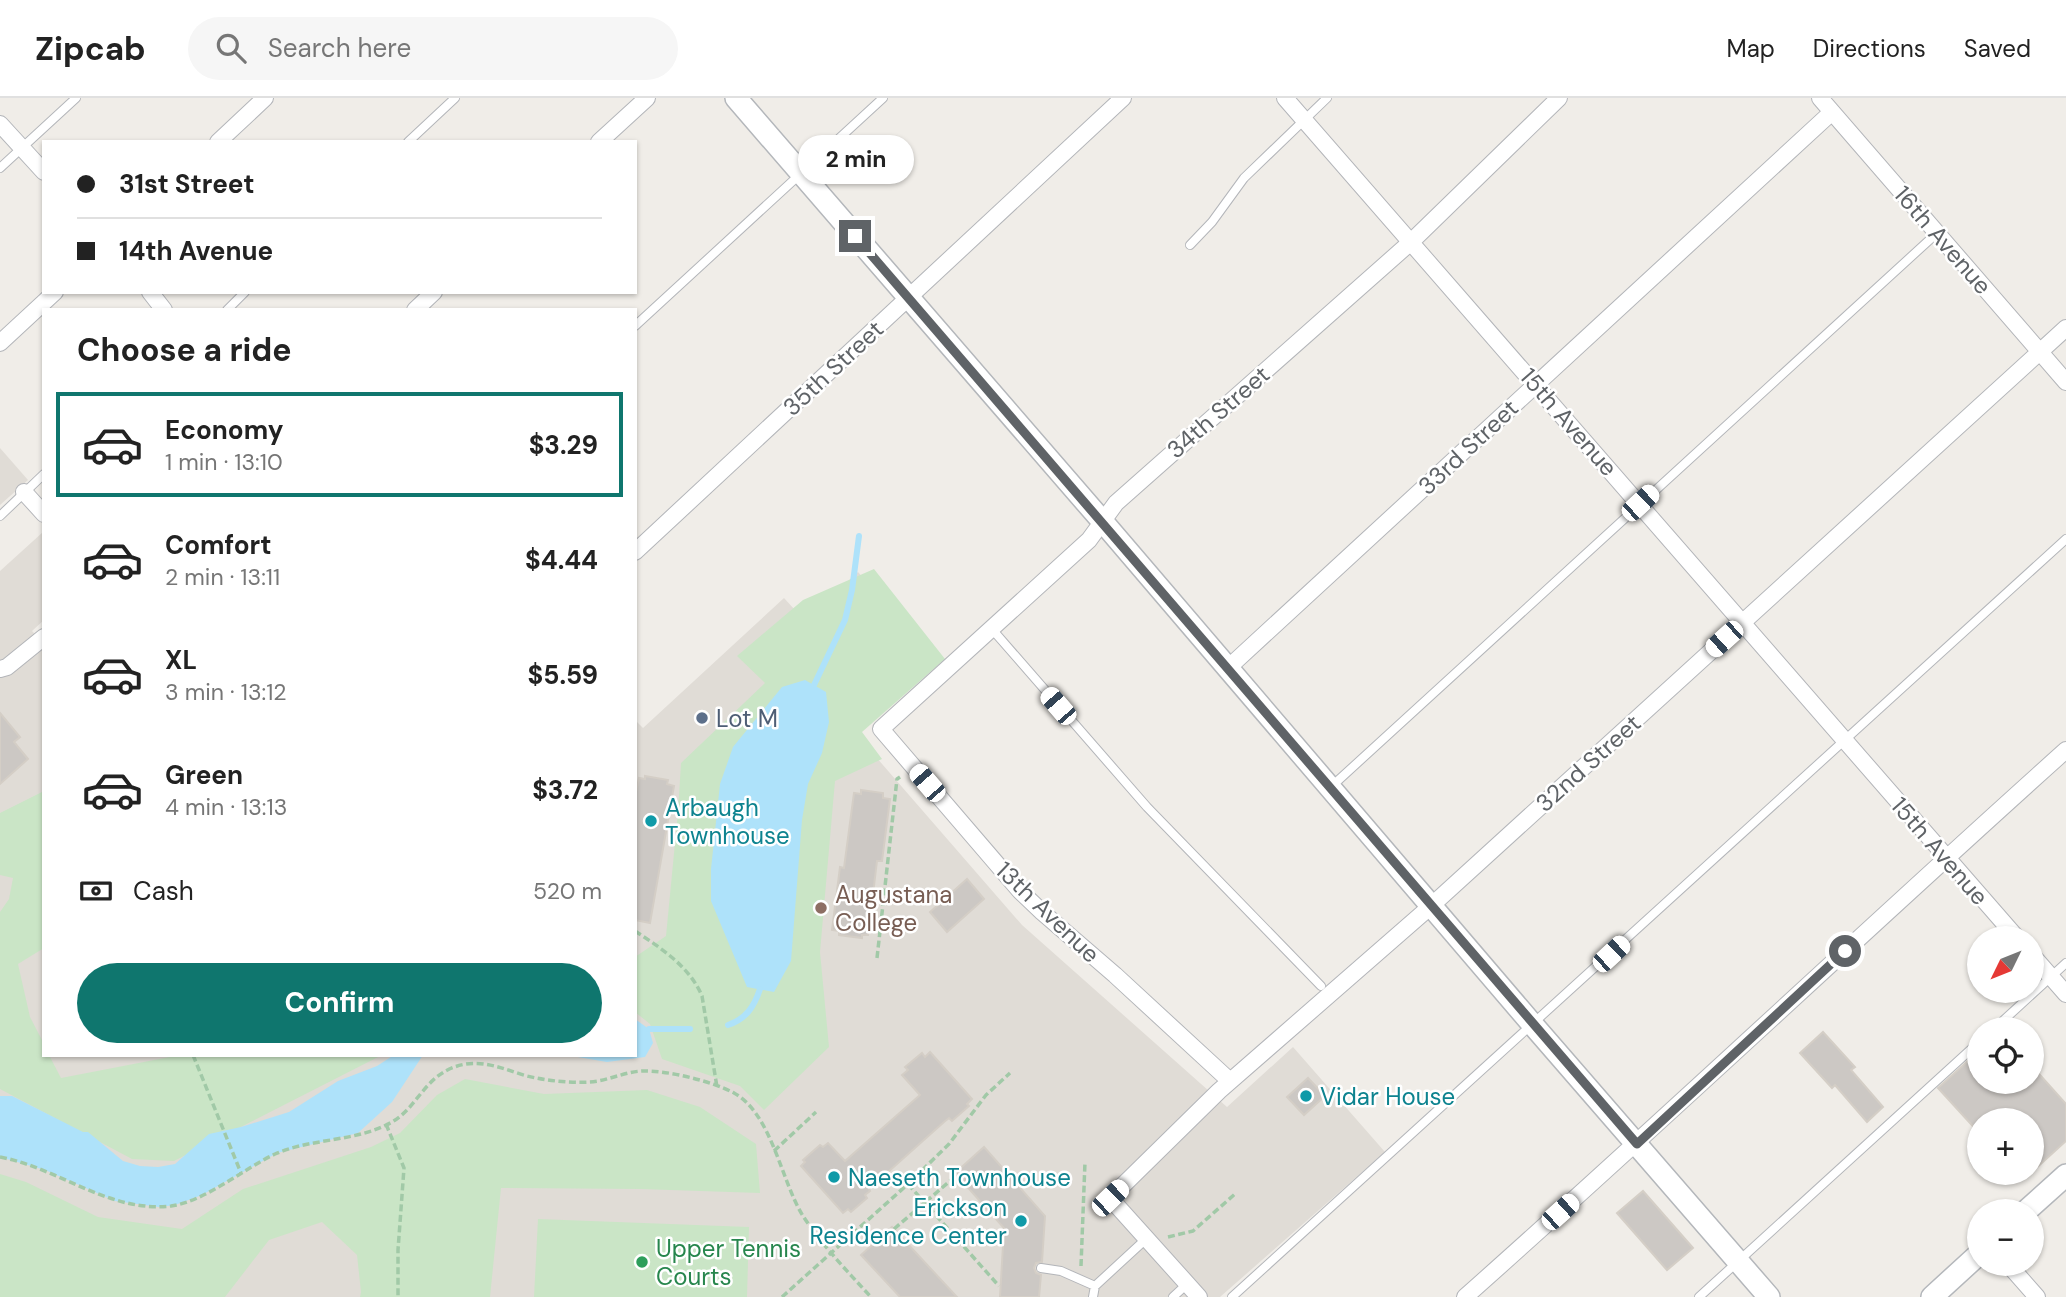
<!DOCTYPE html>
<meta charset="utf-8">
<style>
:root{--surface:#fff;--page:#f6f6f6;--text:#222;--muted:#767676;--line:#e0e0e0;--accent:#0f766e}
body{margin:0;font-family:"DM Sans",sans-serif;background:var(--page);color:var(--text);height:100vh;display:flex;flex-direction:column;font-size:26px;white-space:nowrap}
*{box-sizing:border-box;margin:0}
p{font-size:23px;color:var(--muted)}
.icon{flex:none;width:38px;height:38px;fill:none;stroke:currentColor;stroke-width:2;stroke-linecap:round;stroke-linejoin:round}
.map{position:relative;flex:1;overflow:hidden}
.sheet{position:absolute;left:42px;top:210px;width:595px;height:749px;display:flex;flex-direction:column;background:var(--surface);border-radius:0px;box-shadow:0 2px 5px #0004}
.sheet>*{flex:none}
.hud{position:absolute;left:42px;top:42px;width:595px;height:154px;border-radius:0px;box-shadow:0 2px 5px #0004;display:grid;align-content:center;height:154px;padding:0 35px;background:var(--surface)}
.needle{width:46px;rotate:227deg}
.buttons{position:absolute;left:1967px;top:828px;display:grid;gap:14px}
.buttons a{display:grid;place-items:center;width:77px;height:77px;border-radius:50%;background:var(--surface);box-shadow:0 2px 5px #0004;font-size:35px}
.end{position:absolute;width:32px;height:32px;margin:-16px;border:9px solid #5f6367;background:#fff;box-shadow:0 0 0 4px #fff}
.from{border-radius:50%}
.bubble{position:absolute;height:49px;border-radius:24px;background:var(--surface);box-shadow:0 2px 5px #0004;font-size:23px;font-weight:700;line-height:49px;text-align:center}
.car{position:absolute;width:21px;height:42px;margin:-21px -10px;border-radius:9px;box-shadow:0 0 5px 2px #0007;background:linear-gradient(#fff 24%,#345 0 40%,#fff 0 76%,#345 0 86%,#fff 0)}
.hud b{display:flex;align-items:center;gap:24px;height:66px;font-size:26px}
.hud b+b{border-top:2px solid var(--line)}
.hud i{width:18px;height:18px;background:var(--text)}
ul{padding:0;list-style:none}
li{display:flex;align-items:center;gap:21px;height:105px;margin:0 14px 10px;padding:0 21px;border:4px solid transparent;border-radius:0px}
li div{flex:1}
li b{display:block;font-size:26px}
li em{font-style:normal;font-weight:700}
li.current{border-color:var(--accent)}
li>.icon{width:63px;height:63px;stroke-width:1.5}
h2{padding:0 35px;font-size:32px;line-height:84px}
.pay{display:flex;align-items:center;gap:18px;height:77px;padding:0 35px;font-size:26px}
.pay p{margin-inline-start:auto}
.action{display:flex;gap:14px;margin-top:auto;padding:14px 35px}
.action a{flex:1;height:80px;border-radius:42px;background:var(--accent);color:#fff;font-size:28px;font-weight:700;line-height:80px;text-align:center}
header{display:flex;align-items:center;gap:42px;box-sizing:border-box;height:98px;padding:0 35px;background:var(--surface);border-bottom:2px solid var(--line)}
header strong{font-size:33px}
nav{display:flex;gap:38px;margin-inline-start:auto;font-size:24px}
.search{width:490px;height:63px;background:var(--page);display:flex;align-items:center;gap:18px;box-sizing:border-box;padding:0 24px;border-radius:38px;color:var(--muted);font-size:26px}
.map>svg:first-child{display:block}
.education{fill:#e0dcd6}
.green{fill:#cae5c6}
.water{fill:#aee2fa}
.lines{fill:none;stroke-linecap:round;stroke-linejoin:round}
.stream{stroke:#aee2fa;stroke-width:6}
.building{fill:#ccc8c4;stroke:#d4cec6;stroke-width:2}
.lane-casing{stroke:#b3b5b9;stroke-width:10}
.street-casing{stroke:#b3b5b9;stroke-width:18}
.secondary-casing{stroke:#b4b7bb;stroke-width:24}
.path{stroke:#a1c9a7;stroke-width:3.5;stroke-dasharray:7 3.5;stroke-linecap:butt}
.lane{stroke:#fff;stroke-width:8}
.street{stroke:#fff;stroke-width:16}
.secondary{stroke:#fff;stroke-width:21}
.route{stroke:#5f6367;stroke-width:9}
.service-dot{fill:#5c6f8a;stroke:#fff;stroke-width:2.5}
.culture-dot{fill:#0f9aa8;stroke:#fff;stroke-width:2.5}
.education-dot{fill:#8d6e63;stroke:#fff;stroke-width:2.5}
.leisure-dot{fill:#2e9e5b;stroke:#fff;stroke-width:2.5}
.labels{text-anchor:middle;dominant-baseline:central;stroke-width:5;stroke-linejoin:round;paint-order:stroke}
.street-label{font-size:24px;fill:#5f6367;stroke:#fff}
.service-label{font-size:24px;fill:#4e5e75;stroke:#fff;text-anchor:start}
.culture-label{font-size:24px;fill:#0d838f;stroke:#fff;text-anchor:start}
.education-label{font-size:24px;fill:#785e54;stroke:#fff;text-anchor:start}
.leisure-label{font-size:24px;fill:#27864d;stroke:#fff;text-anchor:start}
</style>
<header>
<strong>Zipcab</strong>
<div class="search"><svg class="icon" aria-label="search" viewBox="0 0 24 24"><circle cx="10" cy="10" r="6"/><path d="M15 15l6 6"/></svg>Search here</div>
<nav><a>Map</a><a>Directions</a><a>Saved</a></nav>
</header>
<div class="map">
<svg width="2066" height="1199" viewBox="0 0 2066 1199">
<rect width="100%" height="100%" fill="#f0ede8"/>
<path class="education" d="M 0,350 L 28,382 L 0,407 Z
M 43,434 L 44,522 L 32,533 L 44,545 L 44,957 L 635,957 L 635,622 L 643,630 L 784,500 L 805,523 L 858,474 L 937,564 L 856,636 L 1022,827 L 1227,1009 L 1293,949 L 1385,1054 L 1220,1199 L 0,1199 L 0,473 Z"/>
<path class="green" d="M 874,471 L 945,561 L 862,634 L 882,661 L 835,683 L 820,854 L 829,949 L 764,1012 L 740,988 L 662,961 L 650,926 L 635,914 L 635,859 L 666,838 L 678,714 L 681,665 L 765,585 L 737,558 L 803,502 Z
M 44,693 L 44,850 L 18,866 L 30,919 L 44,946 L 44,957 L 49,957 L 61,980 L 180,957 L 382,957 L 174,1063 L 132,1061 L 0,991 L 0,814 L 9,801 L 13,780 L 0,777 L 0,715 Z
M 465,981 L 544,996 L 647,992 L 700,1009 L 756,1046 L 760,1095 L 640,1091 L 501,1090 L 490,1199 L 360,1199 L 361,1194 L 357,1157 L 322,1124 L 269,1142 L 225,1199 L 0,1199 L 0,1076 L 26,1084 L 98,1119 L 182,1131 L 243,1091 L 371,1049 L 400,1035 L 437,997 Z
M 538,1121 L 749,1129 L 747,1199 L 534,1199 Z"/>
<path class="water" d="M 805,582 L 826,594 L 829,624 L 822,655 L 808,686 L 802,722 L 791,863 L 774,894 L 747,889 L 711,803 L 711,771 L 720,686 L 733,649 L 782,589 Z
M 635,921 L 649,931 L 653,945 L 645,959 L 607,964 L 566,957 L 635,957 Z
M 394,957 L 423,957 L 392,1004 L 358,1035 L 277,1055 L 202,1097 L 175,1107 L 159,1109 L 115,1103 L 45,1072 L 0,1059 L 0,998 L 12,998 L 83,1034 L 88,1034 L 123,1063 L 140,1068 L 158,1069 L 175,1066 L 209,1036 L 241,1029 L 289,1014 L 338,983 L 377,968 Z"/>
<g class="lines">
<path class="stream" d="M 814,587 L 845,522 L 852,492 L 859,438
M 728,927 C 746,921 754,909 760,891
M 649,931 L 690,931"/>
</g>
<path class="building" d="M 0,615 L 20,639 L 14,644 L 28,661 L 0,686 Z
M 645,678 L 668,682 L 667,686 L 674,688 L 650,825 L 635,822 L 635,698 L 639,680 L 645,681 Z
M 861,692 L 883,695 L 883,700 L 890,701 L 882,763 L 877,763 L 868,837 L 862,837 L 862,840 L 839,837 L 839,833 L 832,832 L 840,769 L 844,770 L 854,695 L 861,696 Z
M 967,781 L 984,801 L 947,834 L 930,814 Z
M 1823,934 L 1855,969 L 1851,972 L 1883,1009 L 1867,1024 L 1835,987 L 1832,990 L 1800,955 Z
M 1979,953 L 1979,984 L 2032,984 L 2032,968 L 2066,1006 L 2066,1043 L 2032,1074 L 2032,1022 L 1979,1022 L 1979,1035 L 1938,990 Z
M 930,954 L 972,1001 L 967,1006 L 969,1008 L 952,1023 L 949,1020 L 944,1024 L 869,1091 L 870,1093 L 865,1097 L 867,1100 L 851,1114 L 848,1111 L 843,1115 L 801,1068 L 805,1064 L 803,1062 L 820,1047 L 823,1049 L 828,1045 L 845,1063 L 920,997 L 902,977 L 908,972 L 905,969 L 922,955 L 925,959 Z
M 1308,980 L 1325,998 L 1304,1017 L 1287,999 Z
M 984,1049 L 1045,1118 L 1042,1164 L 1036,1165 L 1034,1170 L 1036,1175 L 1041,1177 L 1039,1199 L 1000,1199 L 1004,1130 L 955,1075 Z
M 1643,1093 L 1693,1150 L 1667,1172 L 1617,1115 Z
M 892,1129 L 957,1199 L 900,1199 L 861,1157 Z"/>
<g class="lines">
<g class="lane-casing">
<path id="lane" d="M 408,44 L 455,0
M 0,70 L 76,0
M 1190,147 L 1212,124 L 1244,80 L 1327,0
M 227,212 L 245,194
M 635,228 L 883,0
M 0,418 L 44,376
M 991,530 L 1147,709 L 1321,888
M 1332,688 L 1937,135
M 1994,931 L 2066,865
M 1041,1170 L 1061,1173 L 1095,1188
M 1093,1199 L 1095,1188 L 1146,1141
M 1173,1199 L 1187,1186
M 1232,1199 L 2066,441
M 1699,1199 L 1979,944"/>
</g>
<g class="street-casing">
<path id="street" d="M 1285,0 L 2017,840
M 1820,0 L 2066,284
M 0,26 L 44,74
M 218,44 L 265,0
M 599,44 L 647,0
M 150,194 L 164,212
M 415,212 L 434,194
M 0,245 L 55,194
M 24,394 L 44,416
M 635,454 L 1123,0
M 1228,570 L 1832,14
M 0,571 L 7,569 L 44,539
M 2032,857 L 2066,896
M 1230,983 L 1115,877 L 1042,814 L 1020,793 L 881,631 L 1089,442 L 1116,405 L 1412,143 L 1559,0
M 2008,1166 L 2037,1199
M 1199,1199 L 1110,1100 L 1219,993 L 1431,808 L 2066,230
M 1465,1199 C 1668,1019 1864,833 2066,652"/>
</g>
<g class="secondary-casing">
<path id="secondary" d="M 736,0 L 1103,424 L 1533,927 L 1769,1199
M 2026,1113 L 2066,1077
M 1932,1199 L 1979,1156"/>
</g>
<path class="path" d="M 635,833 C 661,850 690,869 702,898 L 717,989
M 877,860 L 897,681 L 900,679
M 193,957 L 241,1075
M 386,1026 L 404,1070 L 398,1152 L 398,1199
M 774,1053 L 816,1014
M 0,1059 C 59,1070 109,1115 171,1108 C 206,1103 243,1071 275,1056 C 311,1040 357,1044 392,1024 C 420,1008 425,973 466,966 C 488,963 506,972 527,978 C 548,983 569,985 590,984 C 607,983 624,974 642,973 C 666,972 712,983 734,995 C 772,1016 781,1083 803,1118 C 822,1147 847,1173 871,1199
M 908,1086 L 999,1188
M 894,1131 L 957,1077
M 1168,1139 L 1193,1133 L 1235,1096
M 1081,1168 L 1085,1064
M 782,1199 L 908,1086 L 949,1046 L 986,997 L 1010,975"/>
<use href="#lane" class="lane"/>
<use href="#street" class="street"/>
<use href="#secondary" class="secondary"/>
</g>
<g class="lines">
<path class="route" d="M 855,138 L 1637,1046 L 1845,853"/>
</g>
<circle class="service-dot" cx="702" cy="620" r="7"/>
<g class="culture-dot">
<circle cx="651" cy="723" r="7"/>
<circle cx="1306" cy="998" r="7"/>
<circle cx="834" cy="1079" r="7"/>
<circle cx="1021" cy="1123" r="7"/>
</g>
<circle class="education-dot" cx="821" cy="810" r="7"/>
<circle class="leisure-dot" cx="642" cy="1164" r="7"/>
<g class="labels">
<g class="street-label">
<text transform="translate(1943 142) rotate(49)">16th Avenue</text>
<text transform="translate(833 270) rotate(-43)">35th Street</text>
<text transform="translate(1218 314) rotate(-41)">34th Street</text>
<text transform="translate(1569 324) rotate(49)">15th Avenue</text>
<text transform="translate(1468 349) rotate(-43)">33rd Street</text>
<text transform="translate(1588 665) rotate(-42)">32nd Street</text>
<text transform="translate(1940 753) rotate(49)">15th Avenue</text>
<text transform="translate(1048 814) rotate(44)">13th Avenue</text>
</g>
<g class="service-label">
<text x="716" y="620">Lot M</text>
</g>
<g class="culture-label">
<text x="665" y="709">Arbaugh<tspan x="665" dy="28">Townhouse</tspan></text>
<text x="1320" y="998">Vidar House</text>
<text x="848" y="1079">Naeseth Townhouse</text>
<text x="1007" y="1109" text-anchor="end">Erickson<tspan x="1007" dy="28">Residence Center</tspan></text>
</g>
<g class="education-label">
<text x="835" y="796">Augustana<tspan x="835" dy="28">College</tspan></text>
</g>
<g class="leisure-label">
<text x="656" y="1150">Upper Tennis<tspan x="656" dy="28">Courts</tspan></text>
</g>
</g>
</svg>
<div class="buttons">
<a><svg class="needle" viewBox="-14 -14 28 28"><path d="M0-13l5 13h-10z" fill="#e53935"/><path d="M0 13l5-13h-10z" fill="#767676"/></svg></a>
<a><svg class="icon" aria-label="locate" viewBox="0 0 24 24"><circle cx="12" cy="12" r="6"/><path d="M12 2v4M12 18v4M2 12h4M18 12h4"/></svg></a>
<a>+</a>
<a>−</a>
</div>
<i class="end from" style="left:1845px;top:853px"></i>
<i class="end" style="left:855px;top:138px"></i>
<div class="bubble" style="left:798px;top:37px;width:116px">2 min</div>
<i class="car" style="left:1640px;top:405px;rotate:47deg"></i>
<i class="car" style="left:1724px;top:541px;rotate:228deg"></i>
<i class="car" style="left:1058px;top:608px;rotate:319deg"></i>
<i class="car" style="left:927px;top:685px;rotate:319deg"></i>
<i class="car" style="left:1611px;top:856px;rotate:47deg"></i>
<i class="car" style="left:1110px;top:1100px;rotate:46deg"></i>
<i class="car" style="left:1560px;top:1114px;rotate:48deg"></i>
<div class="hud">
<b><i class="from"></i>31st Street</b>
<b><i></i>14th Avenue</b>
</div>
<section class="sheet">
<h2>Choose a ride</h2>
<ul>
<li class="current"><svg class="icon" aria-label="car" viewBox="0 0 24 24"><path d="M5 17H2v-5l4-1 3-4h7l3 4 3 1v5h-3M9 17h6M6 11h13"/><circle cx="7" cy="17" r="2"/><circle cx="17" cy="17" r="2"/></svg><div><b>Economy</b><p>1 min · 13:10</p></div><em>$3.29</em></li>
<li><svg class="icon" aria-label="car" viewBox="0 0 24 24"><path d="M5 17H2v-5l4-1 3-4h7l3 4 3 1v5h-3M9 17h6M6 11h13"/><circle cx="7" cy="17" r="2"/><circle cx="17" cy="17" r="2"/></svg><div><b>Comfort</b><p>2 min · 13:11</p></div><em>$4.44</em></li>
<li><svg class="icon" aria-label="car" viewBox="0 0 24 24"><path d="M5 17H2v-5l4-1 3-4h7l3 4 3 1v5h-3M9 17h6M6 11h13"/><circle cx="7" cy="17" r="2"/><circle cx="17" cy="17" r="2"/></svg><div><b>XL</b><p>3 min · 13:12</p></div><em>$5.59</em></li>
<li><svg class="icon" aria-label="car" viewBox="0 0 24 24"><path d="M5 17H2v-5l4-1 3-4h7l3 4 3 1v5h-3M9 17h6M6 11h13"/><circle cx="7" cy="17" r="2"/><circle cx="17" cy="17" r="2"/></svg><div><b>Green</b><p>4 min · 13:13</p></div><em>$3.72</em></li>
</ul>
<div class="pay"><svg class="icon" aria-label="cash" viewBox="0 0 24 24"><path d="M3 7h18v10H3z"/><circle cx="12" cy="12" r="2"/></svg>Cash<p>520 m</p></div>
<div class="action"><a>Confirm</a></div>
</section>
</div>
